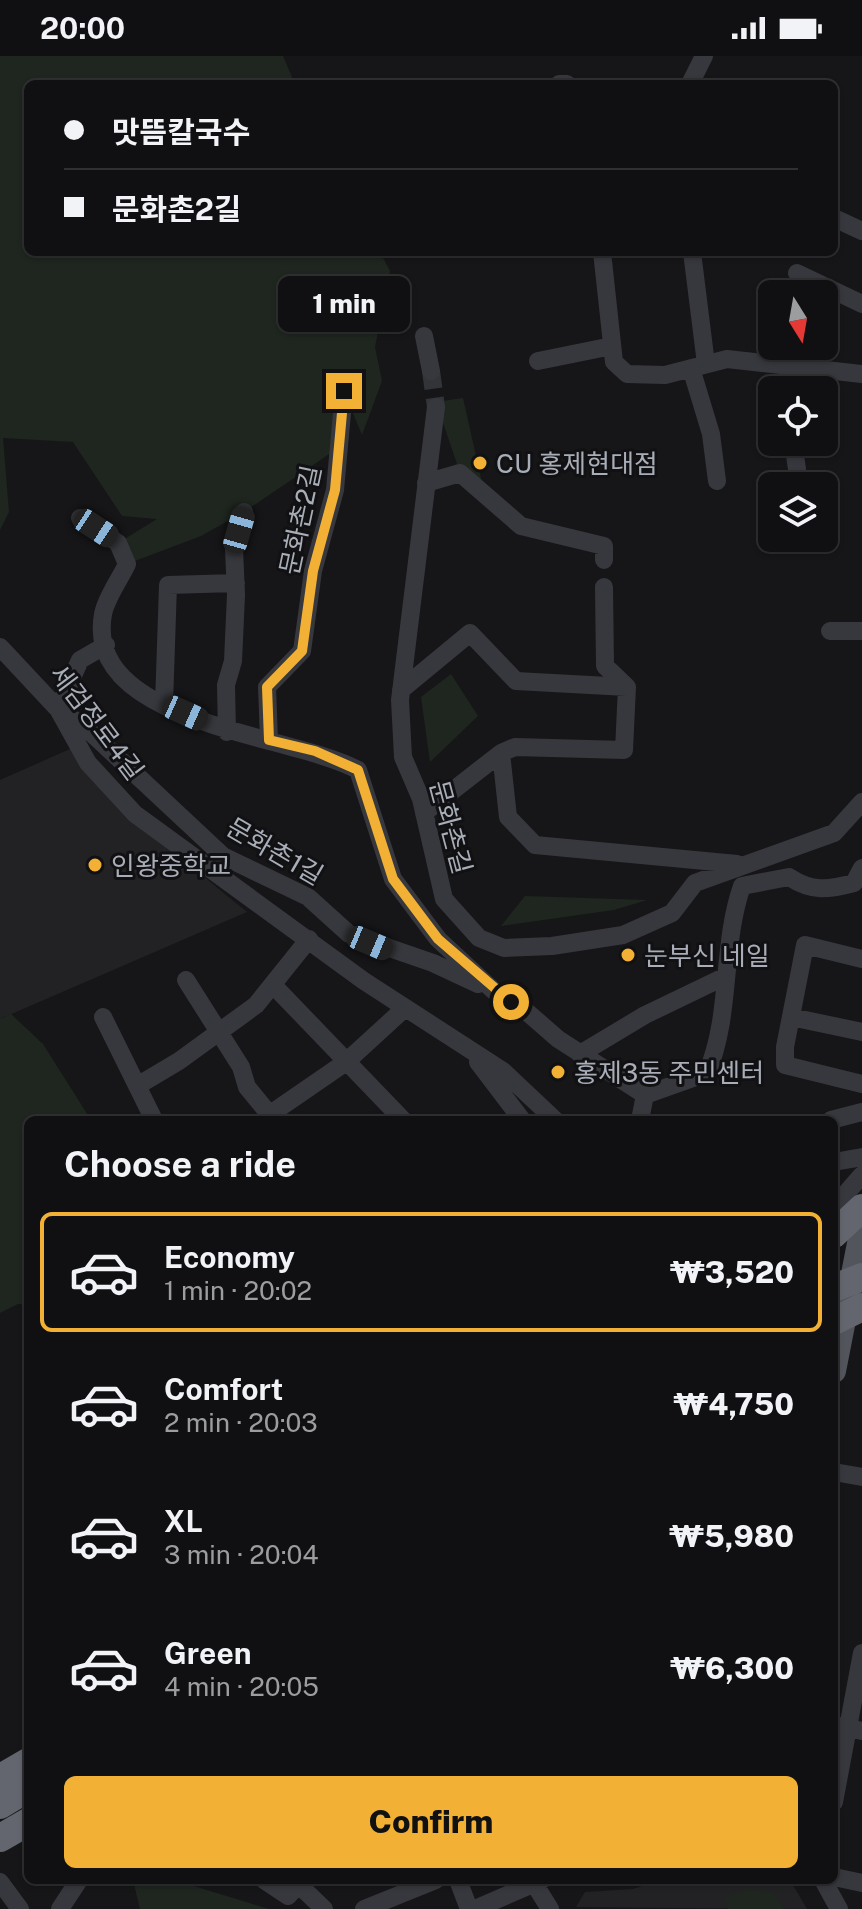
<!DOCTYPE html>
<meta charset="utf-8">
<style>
:root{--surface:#101012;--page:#19191b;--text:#f1f3f6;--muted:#9c9d9f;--line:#303032;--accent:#f2b134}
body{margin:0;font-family:"Public Sans","Noto Sans KR",sans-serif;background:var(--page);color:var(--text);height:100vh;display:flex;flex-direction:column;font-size:30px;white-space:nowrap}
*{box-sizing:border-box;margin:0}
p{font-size:26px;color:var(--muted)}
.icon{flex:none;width:44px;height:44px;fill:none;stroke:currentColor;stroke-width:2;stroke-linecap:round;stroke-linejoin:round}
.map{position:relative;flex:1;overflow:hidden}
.drawer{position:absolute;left:24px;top:1060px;width:814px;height:768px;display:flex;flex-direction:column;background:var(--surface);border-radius:12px;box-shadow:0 2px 6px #0004,0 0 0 2px var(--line)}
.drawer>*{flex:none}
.hud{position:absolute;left:24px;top:24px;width:814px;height:176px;border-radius:12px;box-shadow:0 2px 6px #0004,0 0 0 2px var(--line);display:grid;align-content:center;height:176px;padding:0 40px;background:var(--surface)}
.needle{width:52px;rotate:169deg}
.tools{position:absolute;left:758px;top:224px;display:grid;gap:16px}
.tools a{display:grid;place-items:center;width:80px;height:80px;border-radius:12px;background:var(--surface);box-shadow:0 2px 6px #0004,0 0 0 2px var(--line);font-size:40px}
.end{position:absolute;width:36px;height:36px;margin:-18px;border:10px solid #f2b134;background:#111;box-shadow:0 0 0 4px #111}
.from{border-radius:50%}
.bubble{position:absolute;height:56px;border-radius:12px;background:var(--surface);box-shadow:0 2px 6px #0004,0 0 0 2px var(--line);font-size:26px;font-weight:800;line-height:56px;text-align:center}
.car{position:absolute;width:24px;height:48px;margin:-24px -12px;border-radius:10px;box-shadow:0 0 6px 2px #0007;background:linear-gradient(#222 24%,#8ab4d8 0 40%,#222 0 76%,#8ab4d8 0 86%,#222 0)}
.hud b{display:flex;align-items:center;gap:28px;height:76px;font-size:30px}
.hud b+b{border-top:2px solid var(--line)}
.hud i{width:20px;height:20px;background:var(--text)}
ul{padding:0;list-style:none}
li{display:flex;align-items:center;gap:24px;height:120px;margin:0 16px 12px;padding:0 24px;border:4px solid transparent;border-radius:12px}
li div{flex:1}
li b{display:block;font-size:30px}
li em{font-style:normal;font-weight:800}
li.selected{border-color:var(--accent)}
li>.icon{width:72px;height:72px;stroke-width:1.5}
h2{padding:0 40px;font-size:36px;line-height:96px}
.primary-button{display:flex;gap:16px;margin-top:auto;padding:16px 40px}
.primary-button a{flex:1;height:92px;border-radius:12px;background:var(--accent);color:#111;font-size:32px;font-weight:800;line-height:92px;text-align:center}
.status{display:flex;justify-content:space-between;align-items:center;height:56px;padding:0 40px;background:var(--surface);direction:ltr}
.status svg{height:22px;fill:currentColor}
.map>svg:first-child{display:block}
.built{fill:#222225}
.green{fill:#1e261f}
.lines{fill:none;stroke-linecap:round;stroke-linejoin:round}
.minor-tunnel{stroke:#333438;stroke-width:18;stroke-dasharray:18 9;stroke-linecap:butt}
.minor{stroke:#37383d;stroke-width:18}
.major{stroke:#53555c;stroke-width:24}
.highway{stroke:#63666e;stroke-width:28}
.highway-bridge{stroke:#63666e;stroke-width:28}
.route{stroke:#f2b134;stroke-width:10}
.poi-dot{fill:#f2b134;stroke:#111113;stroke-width:3}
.labels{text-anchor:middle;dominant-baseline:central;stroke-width:6;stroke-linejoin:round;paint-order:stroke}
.poi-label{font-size:26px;fill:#a8adb8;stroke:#111113;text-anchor:start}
.street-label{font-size:26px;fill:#a8adb8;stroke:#111113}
</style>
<div class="status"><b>20:00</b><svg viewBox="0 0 49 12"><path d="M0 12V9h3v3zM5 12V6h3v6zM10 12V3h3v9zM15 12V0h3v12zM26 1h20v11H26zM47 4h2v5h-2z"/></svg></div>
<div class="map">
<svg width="862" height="1853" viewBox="0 0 862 1853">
<rect width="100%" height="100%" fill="#161618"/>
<path class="built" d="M 70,693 L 133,763 L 247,856 L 0,963 L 0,724 Z
M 659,1824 L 790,1824 L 807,1853 L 576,1851 L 585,1836 L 633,1833 Z"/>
<path class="green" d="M 0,0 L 283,0 L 295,28 L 28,28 L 28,196 L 380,196 L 390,215 L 375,291 L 382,325 L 362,379 L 345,338 L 341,390 L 244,456 L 201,480 L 127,508 L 118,487 L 157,463 L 122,460 L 73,386 L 3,382 L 9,456 L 0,474 Z
M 463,342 L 483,431 L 460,417 L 436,346 Z
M 451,618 L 478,660 L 430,706 L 421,641 Z
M 525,840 L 647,844 L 614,854 L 501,870 Z
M 11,958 L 43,988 L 91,1064 L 28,1064 L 28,1248 L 18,1248 L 0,1257 L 0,963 Z
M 133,1824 L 174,1824 L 269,1853 L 140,1853 Z
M 749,1833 L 773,1836 L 785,1853 L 728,1853 L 724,1842 Z"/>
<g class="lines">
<path class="minor-tunnel" d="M 431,315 L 436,351"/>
<path class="minor" d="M 559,28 L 567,28
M 690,28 L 704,0
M 834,162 L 862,175
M 602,196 L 614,306 L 627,318 L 665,319 L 727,303 L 862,318
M 692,196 L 706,308
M 797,217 L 862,248
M 424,280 L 431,315
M 538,305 L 612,290
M 788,310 L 788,334
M 691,312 L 711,378 L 717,425
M 436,351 L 400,644 L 403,701 L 421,743 L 444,843 L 479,882 L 504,892 L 552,890 L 623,879 L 672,857 L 695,827 L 834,777 L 862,746
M 793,386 L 797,413
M 426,427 L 460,417 L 521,470 L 604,490 L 604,504
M 80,462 L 118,487 L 127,508 C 120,523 106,542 103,558 C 83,668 292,678 358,714 L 393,823 L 438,883 L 495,936 L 527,956 L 558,983 L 645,1039
M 604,531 L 605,610 L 627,631
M 830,575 L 862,575
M 106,589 L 80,604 L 58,653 L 86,672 L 223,800 L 308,841 L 349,878 L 433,907 L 478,928
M 0,591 L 58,653 L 88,707 L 135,758 L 364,925 L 503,1015 L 555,1064
M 401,634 L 470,577 L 516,625 L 627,631 L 624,694 L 515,691 L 501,697
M 164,648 L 168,529 L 236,527
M 227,676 L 226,629 L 233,605 L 236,539 L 234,493 L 244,456
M 269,684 L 267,631 L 302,595 L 313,515 L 335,434 L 344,335
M 424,757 L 501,697 L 508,761 L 535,789 L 737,808
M 862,903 L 805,889 L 785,991 L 785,1009 L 862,1028
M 186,924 L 241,1011 L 247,1031 L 274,1064
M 274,930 L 403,1064
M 103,961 L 154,1064
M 791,961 L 862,976
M 580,998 L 645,959 L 726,920
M 478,1006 L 522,1064
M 137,1030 L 179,1005 L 256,949 L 309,883
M 269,1059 L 346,1006 L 405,952
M 640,1064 L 645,1039 L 707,1017 C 732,958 721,890 742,830 L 789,821 C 812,836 828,834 854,827 L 862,812
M 831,1064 L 862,1056
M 834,1106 L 862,1101
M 834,1151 L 862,1119
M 834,1416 L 862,1421
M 834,1669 L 862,1675
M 834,1746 L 862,1597
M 834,1821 L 862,1827
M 264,1824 L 288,1840 L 302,1824
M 458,1824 L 469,1853
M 532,1824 L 550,1853
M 823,1824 L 839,1853
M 0,1826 L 20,1853
M 299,1829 L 324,1853
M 60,1853 L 79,1824
M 364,1853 L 436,1824
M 475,1853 L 542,1824"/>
<path class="major" d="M 834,1315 L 862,1172"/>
<path class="highway" d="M 834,1178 L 862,1152
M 0,1722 L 28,1706
M 0,1782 L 28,1766"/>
<path class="highway-bridge" d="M 834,1232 L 862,1221
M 834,1265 L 862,1251
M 0,1749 L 28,1732"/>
</g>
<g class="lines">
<path class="route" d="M 344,335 L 335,434 L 313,515 L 302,595 L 267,631 L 269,684 L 315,695 L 358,714 L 393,823 L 438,883 L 511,946"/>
</g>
<g class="poi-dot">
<circle cx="480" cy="407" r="8"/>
<circle cx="95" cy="809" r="8"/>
<circle cx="628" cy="899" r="8"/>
<circle cx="558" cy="1016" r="8"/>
</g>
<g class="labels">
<g class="poi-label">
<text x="496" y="407">CU 홍제현대점</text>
<text x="111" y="809">인왕중학교</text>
<text x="644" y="899">눈부신 네일</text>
<text x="574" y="1016">홍제3동 주민센터</text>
</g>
<g class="street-label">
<text transform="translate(300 464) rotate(-78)">문화촌2길</text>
<text transform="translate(97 666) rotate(53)">세검정로4길</text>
<text transform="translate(451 771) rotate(75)">문화촌길</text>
<text transform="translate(275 795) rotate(30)">문화촌1길</text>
</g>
</g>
</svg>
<div class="tools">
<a><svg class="needle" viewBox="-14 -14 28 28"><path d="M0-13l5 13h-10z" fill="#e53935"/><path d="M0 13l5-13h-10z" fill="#9c9d9f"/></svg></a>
<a><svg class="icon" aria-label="locate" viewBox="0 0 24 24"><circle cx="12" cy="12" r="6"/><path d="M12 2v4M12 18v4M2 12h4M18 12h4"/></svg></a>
<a><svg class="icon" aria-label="layers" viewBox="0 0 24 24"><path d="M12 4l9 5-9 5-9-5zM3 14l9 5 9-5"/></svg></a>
</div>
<i class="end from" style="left:511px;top:946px"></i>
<i class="end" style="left:344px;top:335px"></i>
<div class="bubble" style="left:278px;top:220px;width:132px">1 min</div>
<i class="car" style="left:96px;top:472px;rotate:123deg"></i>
<i class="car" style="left:239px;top:474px;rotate:16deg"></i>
<i class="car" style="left:185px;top:657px;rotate:114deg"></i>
<i class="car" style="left:370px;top:887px;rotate:113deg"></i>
<div class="hud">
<b><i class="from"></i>맛뜸칼국수</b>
<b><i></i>문화촌2길</b>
</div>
<section class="drawer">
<h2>Choose a ride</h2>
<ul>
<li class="selected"><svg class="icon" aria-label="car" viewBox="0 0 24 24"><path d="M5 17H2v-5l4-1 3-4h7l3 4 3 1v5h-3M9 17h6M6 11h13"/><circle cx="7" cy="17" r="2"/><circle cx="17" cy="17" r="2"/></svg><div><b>Economy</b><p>1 min · 20:02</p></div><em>₩3,520</em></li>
<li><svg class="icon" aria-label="car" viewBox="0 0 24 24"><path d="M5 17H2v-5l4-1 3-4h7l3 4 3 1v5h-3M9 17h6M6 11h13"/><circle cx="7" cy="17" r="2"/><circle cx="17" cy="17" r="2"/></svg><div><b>Comfort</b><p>2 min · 20:03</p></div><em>₩4,750</em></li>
<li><svg class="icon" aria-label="car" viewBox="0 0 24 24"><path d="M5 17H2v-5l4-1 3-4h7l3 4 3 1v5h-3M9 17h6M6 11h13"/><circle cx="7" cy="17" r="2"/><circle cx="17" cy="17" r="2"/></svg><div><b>XL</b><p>3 min · 20:04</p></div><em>₩5,980</em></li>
<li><svg class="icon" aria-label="car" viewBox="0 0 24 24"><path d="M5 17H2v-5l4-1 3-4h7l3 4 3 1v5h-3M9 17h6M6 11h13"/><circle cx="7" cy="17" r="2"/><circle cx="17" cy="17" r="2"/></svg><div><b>Green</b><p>4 min · 20:05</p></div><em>₩6,300</em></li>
</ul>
<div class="primary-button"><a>Confirm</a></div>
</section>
</div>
